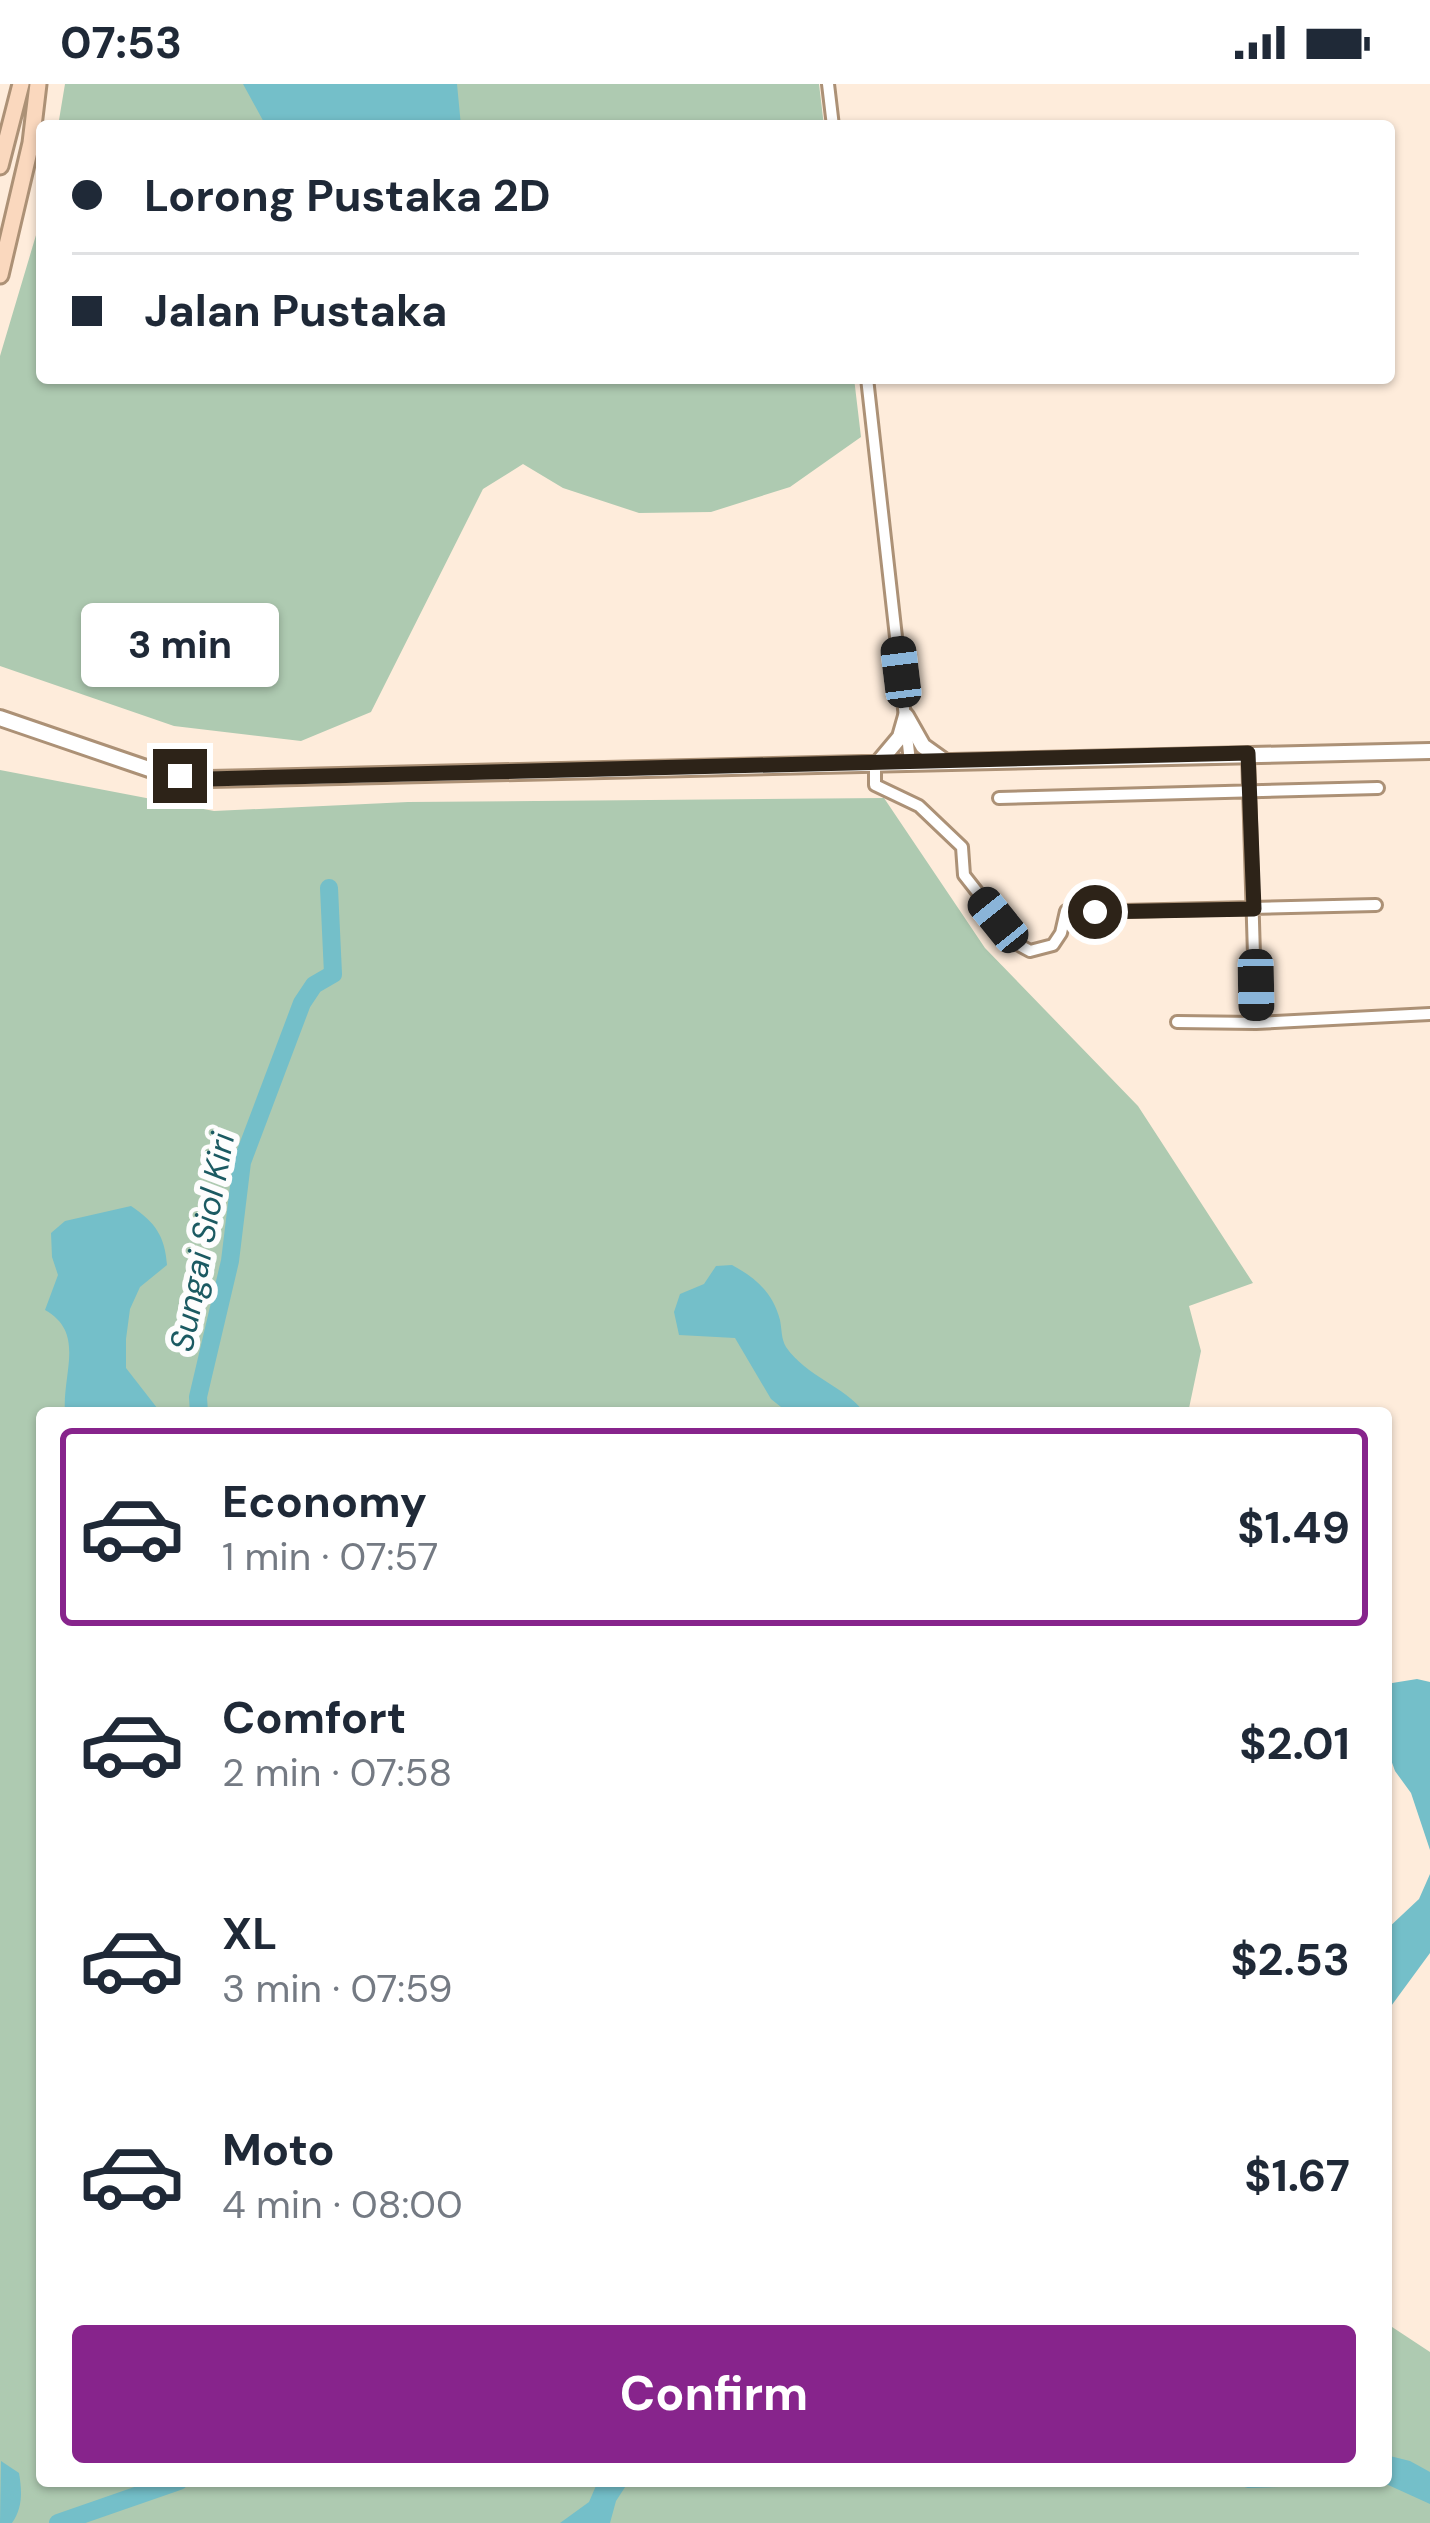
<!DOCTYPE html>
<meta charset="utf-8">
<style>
:root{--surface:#fff;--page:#f2f2f3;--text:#1f2937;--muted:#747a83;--line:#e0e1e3;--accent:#87248c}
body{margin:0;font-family:"DM Sans",sans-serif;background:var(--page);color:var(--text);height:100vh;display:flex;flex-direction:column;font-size:45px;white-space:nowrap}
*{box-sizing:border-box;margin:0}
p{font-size:39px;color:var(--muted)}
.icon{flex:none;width:66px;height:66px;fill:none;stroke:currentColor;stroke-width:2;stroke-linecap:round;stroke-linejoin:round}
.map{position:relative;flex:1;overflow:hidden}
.sheet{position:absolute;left:36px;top:1323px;width:1356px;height:1080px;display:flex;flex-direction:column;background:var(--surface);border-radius:12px;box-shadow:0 3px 9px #0004}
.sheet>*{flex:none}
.banner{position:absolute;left:36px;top:36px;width:1359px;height:264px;border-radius:12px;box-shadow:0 3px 9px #0004;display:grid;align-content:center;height:264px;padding:0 36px;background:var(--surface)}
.end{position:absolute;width:54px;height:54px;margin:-27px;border:15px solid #2d2318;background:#fff;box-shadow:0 0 0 6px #fff}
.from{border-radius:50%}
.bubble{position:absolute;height:84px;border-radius:12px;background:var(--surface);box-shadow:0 3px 9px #0004;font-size:39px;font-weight:700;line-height:84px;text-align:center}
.car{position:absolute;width:36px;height:72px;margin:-36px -18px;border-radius:15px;box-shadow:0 0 9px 3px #0007;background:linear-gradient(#222 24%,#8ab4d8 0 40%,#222 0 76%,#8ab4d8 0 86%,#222 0)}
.banner b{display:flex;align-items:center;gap:42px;height:114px;font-size:45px}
.banner b+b{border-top:3px solid var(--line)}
.banner i{width:30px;height:30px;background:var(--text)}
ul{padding:21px 0 0;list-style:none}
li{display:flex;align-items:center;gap:36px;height:198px;margin:0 24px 18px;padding:0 12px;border:6px solid transparent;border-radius:12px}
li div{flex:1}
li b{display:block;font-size:45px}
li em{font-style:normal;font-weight:700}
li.selected{border-color:var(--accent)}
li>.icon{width:108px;height:108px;stroke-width:1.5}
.cta{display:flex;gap:24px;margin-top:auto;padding:24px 36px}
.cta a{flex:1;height:138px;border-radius:12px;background:var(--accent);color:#fff;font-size:48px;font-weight:700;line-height:138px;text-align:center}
.status{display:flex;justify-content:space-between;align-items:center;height:84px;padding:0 60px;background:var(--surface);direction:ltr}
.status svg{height:33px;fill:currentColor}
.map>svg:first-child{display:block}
.green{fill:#aecab1}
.water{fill:#74bfc9}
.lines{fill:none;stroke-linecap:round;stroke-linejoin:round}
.river{stroke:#74bfc9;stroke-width:18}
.minor-casing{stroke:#ac9176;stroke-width:16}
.tertiary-casing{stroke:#ac9176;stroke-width:20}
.secondary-casing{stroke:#ac9176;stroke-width:21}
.minor{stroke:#fff;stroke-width:10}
.tertiary{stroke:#fff;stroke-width:14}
.secondary{stroke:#fad8be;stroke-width:15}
.route{stroke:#2d2318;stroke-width:15}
.labels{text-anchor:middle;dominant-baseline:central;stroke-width:12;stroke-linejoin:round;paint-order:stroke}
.water-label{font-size:33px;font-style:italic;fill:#1b5a62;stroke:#fdfdfd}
</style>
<div class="status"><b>07:53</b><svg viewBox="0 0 49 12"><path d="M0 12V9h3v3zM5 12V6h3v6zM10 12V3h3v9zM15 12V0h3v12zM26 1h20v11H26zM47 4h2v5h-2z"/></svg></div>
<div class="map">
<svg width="1430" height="2439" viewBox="0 0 1430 2439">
<rect width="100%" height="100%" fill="#feecdb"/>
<path class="green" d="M 65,0 L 819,0 L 824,42 L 58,42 Z
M 42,131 L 42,294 L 854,294 L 861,353 L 790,403 L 711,428 L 639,429 L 563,404 L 523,380 L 483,405 L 371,628 L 301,657 L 174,642 L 0,582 L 0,272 Z
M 0,686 L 214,727 L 408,718 L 884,714 L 985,864 L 1138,1022 L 1253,1199 L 1189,1222 L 1201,1267 L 1188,1329 L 42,1329 L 42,2397 L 1386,2397 L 1386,2239 L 1430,2268 L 1430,2439 L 0,2439 Z"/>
<path class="water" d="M 243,0 L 457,0 L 461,42 L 266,42 Z
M 131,1122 C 155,1138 165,1152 167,1181 L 140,1203 L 130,1225 L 126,1255 L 126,1284 L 161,1329 L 65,1329 C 62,1289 86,1249 45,1226 L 58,1191 L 52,1173 L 51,1149 L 65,1137 Z
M 732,1181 C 756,1194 773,1209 780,1236 C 782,1246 781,1254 786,1263 C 807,1293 843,1301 865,1329 L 786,1327 L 771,1315 L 735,1254 L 679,1251 L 674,1228 L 680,1210 L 704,1200 L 716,1182 Z
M 1417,1595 L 1430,1598 L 1430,1766 L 1411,1709 L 1395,1687 L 1386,1662 L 1386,1600 Z
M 1430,1790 L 1430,1869 L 1386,1929 L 1386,1846 L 1419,1815 Z
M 1386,2371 L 1410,2377 L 1430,2388 L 1430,2420 L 1386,2400 L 1248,2404 L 1224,2397 L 1386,2397 Z
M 1,2377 L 19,2389 C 22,2407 23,2423 12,2439 L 0,2439 Z
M 598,2397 L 629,2397 L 616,2417 L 610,2439 L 560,2439 L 589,2418 Z"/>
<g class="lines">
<path class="river" d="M 199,1329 L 198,1313 L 230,1177 L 242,1078 L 302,919 L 314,901 L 333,890 L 329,804
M 58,2439 L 179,2397"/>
<g class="minor-casing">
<path id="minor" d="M 828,0 L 833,42
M 867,294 L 910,678
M 1248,669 L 1256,939
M 875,678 L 875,701 L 919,722 L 962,763 L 964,791 L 1019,861 L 1030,867 L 1053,861 L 1061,849 L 1066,827
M 999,714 L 1378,704
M 1078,828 L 1376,821
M 1177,938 L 1256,939 L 1430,930"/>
</g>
<g class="tertiary-casing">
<path id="tertiary" d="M 906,632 L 923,662 L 944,677
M 0,634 L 149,685 L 209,695 L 1430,667
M 879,678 L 900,653 L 906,632"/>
</g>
<g class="secondary-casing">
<path id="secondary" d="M 0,82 L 21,0
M 0,191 L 31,59 L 38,0"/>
</g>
<use href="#minor" class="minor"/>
<use href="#tertiary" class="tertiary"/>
<use href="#secondary" class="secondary"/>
</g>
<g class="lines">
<path class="route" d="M 180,692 L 208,695 L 1248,669 L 1254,825 L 1095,828"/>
</g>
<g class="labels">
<g class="water-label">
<text transform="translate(202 1158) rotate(-79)">Sungai Siol Kiri</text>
</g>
</g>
</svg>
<i class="end from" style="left:1095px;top:828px"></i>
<i class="end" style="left:180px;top:692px"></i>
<div class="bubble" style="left:81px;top:519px;width:198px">3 min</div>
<i class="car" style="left:901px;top:588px;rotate:353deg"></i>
<i class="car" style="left:998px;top:836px;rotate:321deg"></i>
<i class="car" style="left:1256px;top:901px;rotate:179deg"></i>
<div class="banner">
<b><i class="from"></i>Lorong Pustaka 2D</b>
<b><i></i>Jalan Pustaka</b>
</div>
<section class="sheet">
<ul>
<li class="selected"><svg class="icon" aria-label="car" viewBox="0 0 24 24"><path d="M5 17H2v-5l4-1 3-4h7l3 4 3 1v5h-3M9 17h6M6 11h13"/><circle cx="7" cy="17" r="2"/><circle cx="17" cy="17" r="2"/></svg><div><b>Economy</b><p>1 min · 07:57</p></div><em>$1.49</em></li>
<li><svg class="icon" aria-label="car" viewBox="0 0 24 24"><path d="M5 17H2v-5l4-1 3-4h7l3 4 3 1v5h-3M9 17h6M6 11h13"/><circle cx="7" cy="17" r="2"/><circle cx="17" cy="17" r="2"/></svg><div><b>Comfort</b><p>2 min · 07:58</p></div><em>$2.01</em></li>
<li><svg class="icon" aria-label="car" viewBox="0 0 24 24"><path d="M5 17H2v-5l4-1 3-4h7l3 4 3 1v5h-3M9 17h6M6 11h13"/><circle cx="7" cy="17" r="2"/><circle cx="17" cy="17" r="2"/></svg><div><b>XL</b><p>3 min · 07:59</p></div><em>$2.53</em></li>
<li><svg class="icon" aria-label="car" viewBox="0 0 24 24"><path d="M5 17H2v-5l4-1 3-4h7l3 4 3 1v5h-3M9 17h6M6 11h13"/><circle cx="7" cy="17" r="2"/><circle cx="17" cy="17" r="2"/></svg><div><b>Moto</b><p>4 min · 08:00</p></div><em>$1.67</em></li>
</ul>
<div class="cta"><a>Confirm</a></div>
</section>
</div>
